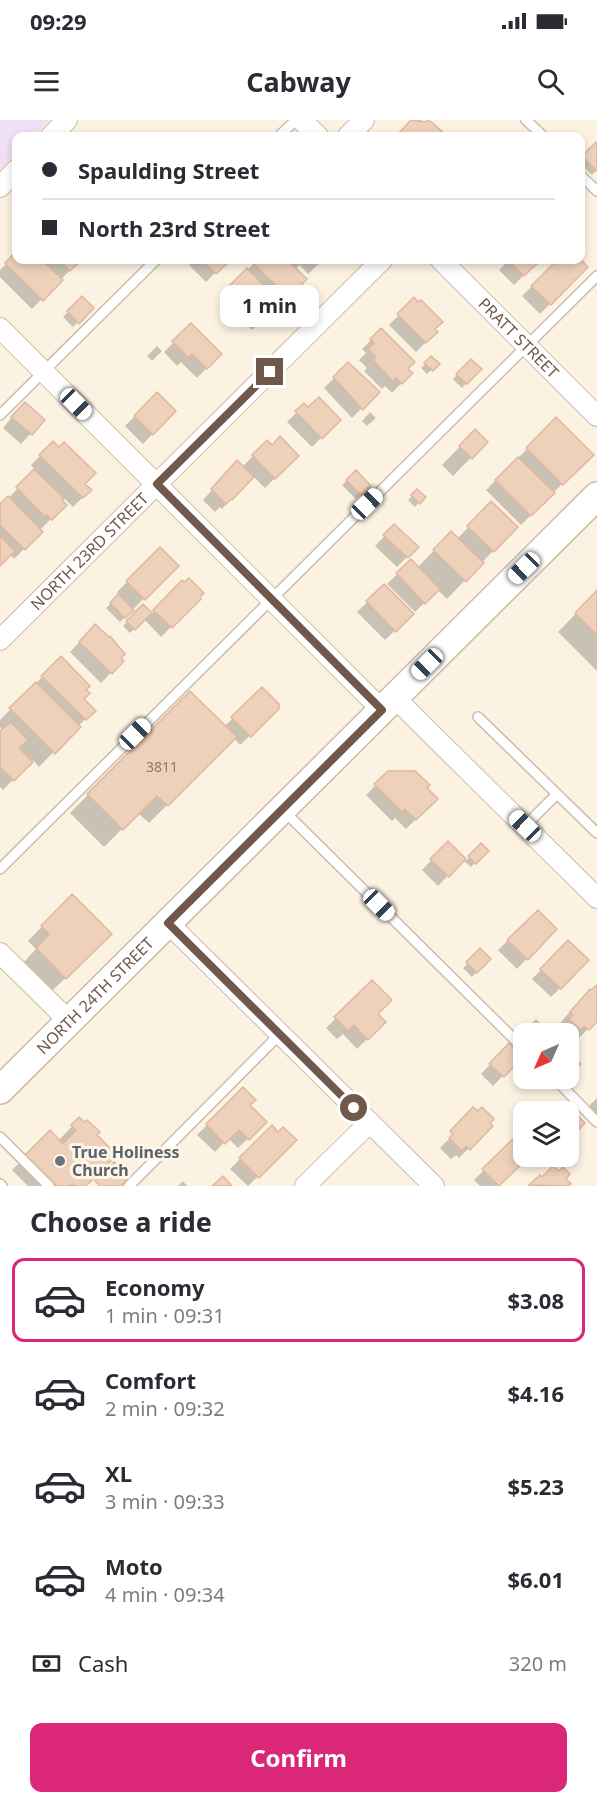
<!DOCTYPE html>
<meta charset="utf-8">
<style>
:root{--surface:#fff;--page:#f7f7f7;--text:#2b2b33;--muted:#7c7c81;--line:#e1e1e2;--accent:#db2777}
body{margin:0;font-family:"Noto Sans",sans-serif;background:var(--page);color:var(--text);height:100vh;display:flex;flex-direction:column;font-size:22px;white-space:nowrap}
*{box-sizing:border-box;margin:0}
p{font-size:20px;color:var(--muted)}
.icon{flex:none;width:33px;height:33px;fill:none;stroke:currentColor;stroke-width:2;stroke-linecap:round;stroke-linejoin:round}
.map{position:relative;height:1066px;overflow:hidden}
.details{display:flex;flex-direction:column;background:var(--surface);flex:1}
.details>*{flex:none}
.banner{position:absolute;left:12px;top:12px;width:573px;height:132px;border-radius:12px;box-shadow:0 3px 9px #0003;display:grid;align-content:center;height:132px;padding:0 30px;background:var(--surface)}
.needle{width:39px;rotate:225deg}
.tools{position:absolute;left:513px;top:903px;display:grid;gap:12px}
.tools a{display:grid;place-items:center;width:66px;height:66px;border-radius:12px;background:var(--surface);box-shadow:0 3px 9px #0003;font-size:30px}
.end{position:absolute;width:27px;height:27px;margin:-14px;border:8px solid #70594a;background:#fff;box-shadow:0 0 0 3px #fff}
.from{border-radius:50%}
.bubble{position:absolute;height:42px;border-radius:12px;background:var(--surface);box-shadow:0 3px 9px #0003;font-size:20px;font-weight:700;line-height:42px;text-align:center}
.car{position:absolute;width:18px;height:36px;margin:-18px -9px;border-radius:8px;box-shadow:0 0 4px 2px #0007;background:linear-gradient(#fff 24%,#345 0 40%,#fff 0 76%,#345 0 86%,#fff 0)}
.banner b{display:flex;align-items:center;gap:21px;height:57px;font-size:22px}
.banner b+b{border-top:2px solid var(--line)}
.banner i{width:15px;height:15px;background:var(--text)}
ul{padding:0;list-style:none}
li{display:flex;align-items:center;gap:18px;height:84px;margin:0 12px 9px;padding:0 18px;border:3px solid transparent;border-radius:12px}
li div{flex:1}
li b{display:block;font-size:22px}
li em{font-style:normal;font-weight:700}
li.current{border-color:var(--accent)}
li>.icon{width:54px;height:54px;stroke-width:1.5}
h2{padding:0 30px;font-size:27px;line-height:72px}
.pay{display:flex;align-items:center;gap:15px;height:66px;padding:0 30px;font-size:22px}
.pay p{margin-inline-start:auto}
.action{display:flex;gap:12px;margin-top:auto;padding:12px 30px}
.action a{flex:1;height:69px;border-radius:12px;background:var(--accent);color:#fff;font-size:24px;font-weight:700;line-height:69px;text-align:center}
.status{display:flex;justify-content:space-between;align-items:center;height:42px;padding:0 30px;background:var(--surface);direction:ltr}
.status svg{height:16px;fill:currentColor}
header{display:flex;justify-content:space-between;align-items:center;height:78px;padding:0 30px;background:var(--surface);font-size:27px;font-weight:700}
.map>svg:first-child{display:block}
.education{fill:#efdff7}
.shadow{fill:#0003}
.building{fill:#eed1bb;stroke:#e0b89c;stroke-width:1.5}
.lines{fill:none;stroke-linecap:round;stroke-linejoin:round}
.lane-casing{stroke:#cdbcac;stroke-width:12}
.street-casing{stroke:#cdbcac;stroke-width:22}
.secondary-casing{stroke:#d0bba9;stroke-width:30}
.lane{stroke:#fff;stroke-width:9}
.street{stroke:#fff;stroke-width:20}
.secondary{stroke:#fff;stroke-width:27}
.route{stroke:#70594a;stroke-width:8}
.worship-dot{fill:#6b7280;stroke:#fef6e7;stroke-width:2}
.labels{text-anchor:middle;dominant-baseline:central;stroke-width:6;stroke-linejoin:round;paint-order:stroke}
.number-label{font-size:14px;fill:#907766}
.street-label{font-size:16px;fill:#70594a;stroke:#fef6e7}
.worship-label{font-size:16px;font-weight:bold;fill:#5b616d;stroke:#fef6e7;text-anchor:start}
</style>
<div class="status"><b>09:29</b><svg viewBox="0 0 49 12"><path d="M0 12V9h3v3zM5 12V6h3v6zM10 12V3h3v9zM15 12V0h3v12zM26 1h20v11H26zM47 4h2v5h-2z"/></svg></div>
<header><svg class="icon" aria-label="menu" viewBox="0 0 24 24"><path d="M4 6h16M4 12h16M4 18h16"/></svg>Cabway<svg class="icon" aria-label="search" viewBox="0 0 24 24"><circle cx="10" cy="10" r="6"/><path d="M15 15l6 6"/></svg></header>
<div class="map">
<svg width="597" height="1066" viewBox="0 0 597 1066">
<rect width="100%" height="100%" fill="#fbf2e2"/>
<path class="education" d="M 0,0 L 50,0 L 33,16 L 16,16 L 16,33 L 0,50 Z"/>
<path class="shadow" d="M 413,0 L 421,0 L 425,4 L 428,1 L 442,14 L 439,16 L 397,16 Z
M 596,24 L 597,50 L 592,55 L 580,44 L 580,39 Z
M 16,134 L 16,140 L 80,140 L 32,189 L 0,157 L 0,150 Z
M 195,140 L 228,140 L 206,162 L 189,145 Z
M 257,140 L 323,140 L 308,154 L 300,145 L 295,149 L 305,159 L 278,186 L 272,180 L 267,184 L 272,189 L 252,210 L 220,178 Z
M 509,140 L 539,140 L 514,165 L 499,150 Z
M 559,140 L 579,140 L 586,147 L 540,194 L 522,176 Z
M 82,178 L 92,188 L 73,207 L 63,197 Z
M 414,180 L 436,212 L 416,232 L 389,205 Z
M 191,205 L 220,234 L 197,258 L 181,242 L 177,246 L 164,232 Z
M 381,210 L 411,253 L 392,273 L 385,266 L 382,269 L 364,251 L 367,248 L 359,240 L 366,233 L 362,229 Z
M 157,226 L 162,231 L 152,241 L 147,236 Z
M 431,238 L 438,244 L 427,254 L 421,248 Z
M 471,241 L 480,249 L 462,268 L 453,259 Z
M 348,244 L 378,272 L 352,298 L 324,268 Z
M 157,274 L 174,291 L 143,324 L 125,306 Z
M 304,285 L 308,290 L 339,300 L 312,327 L 287,302 Z
M 370,292 L 376,298 L 367,306 L 362,301 Z
M 15,293 L 43,300 L 21,324 L 3,308 Z
M 556,300 L 591,335 L 521,405 L 486,370 Z
M 475,311 L 486,322 L 453,356 L 442,345 Z
M 267,322 L 271,327 L 297,336 L 265,368 L 253,356 L 222,389 L 220,387 L 215,392 L 203,380 L 228,352 L 242,347 Z
M 53,323 L 90,370 L 73,387 L 63,377 L 60,380 L 65,385 L 40,410 L 41,412 L 14,439 L 10,434 L 0,444 L 0,387 L 35,350 L 31,345 Z
M 356,352 L 369,366 L 356,379 L 342,365 Z
M 417,371 L 424,377 L 415,387 L 408,380 Z
M 491,384 L 516,407 L 447,479 L 438,470 L 415,492 L 387,464 L 411,441 L 418,447 L 451,413 L 457,419 Z
M 394,406 L 417,427 L 397,447 L 375,426 Z
M 160,429 L 177,446 L 120,502 L 106,488 L 120,475 L 117,472 Z
M 182,462 L 199,479 L 161,517 L 144,499 L 130,513 L 123,506 L 143,486 L 151,494 Z
M 384,466 L 412,494 L 385,520 L 357,492 Z
M 597,472 L 597,551 L 558,512 Z
M 95,506 L 122,541 L 101,563 L 70,532 Z
M 61,538 L 84,570 L 82,578 L 93,591 L 39,647 L 33,640 L 3,670 L 0,667 L 0,613 L 3,610 L 0,607 L 0,600 Z
M 262,569 L 278,589 L 240,625 L 234,618 L 149,703 L 138,693 L 104,727 L 70,693 L 190,573 L 224,607 Z
M 389,652 L 425,668 L 436,679 L 406,709 L 395,698 L 392,701 L 366,675 Z
M 448,723 L 466,741 L 481,726 L 487,731 L 471,747 L 463,740 L 438,766 L 422,750 Z
M 72,776 L 110,814 L 51,872 L 23,843 L 36,829 L 28,821 Z
M 538,792 L 555,809 L 517,849 L 498,830 Z
M 568,822 L 560,868 L 551,877 L 532,859 Z
M 480,831 L 489,839 L 472,857 L 463,848 Z
M 372,862 L 376,894 L 384,902 L 357,929 L 343,914 L 337,919 L 326,908 Z
M 597,866 L 597,900 L 578,919 L 574,915 L 570,919 L 568,914 L 565,914 L 560,909 L 564,905 L 561,902 L 580,880 Z
M 509,925 L 521,937 L 493,966 L 481,954 Z
M 243,969 L 248,985 L 265,1002 L 238,1028 L 228,1018 L 215,1032 L 197,1015 Z
M 597,978 L 597,998 L 585,990 Z
M 474,990 L 491,1006 L 459,1038 L 456,1035 L 451,1039 L 440,1028 L 459,1009 L 457,1007 L 442,1021 Z
M 79,999 L 115,1035 L 84,1066 L 28,1066 L 12,1050 L 50,1012 L 58,1021 Z
M 272,1007 L 278,1014 L 295,1020 L 248,1066 L 230,1049 Z
M 517,1017 L 524,1036 L 528,1036 L 498,1066 L 480,1066 L 474,1060 Z
M 559,1053 L 569,1064 L 567,1066 L 530,1066 L 540,1057 L 542,1059 Z
M 183,1061 L 187,1066 L 178,1066 Z"/>
<path class="building" d="M 411,0 L 425,2 L 429,0 L 444,13 L 441,16 L 396,16 Z
M 596,22 L 597,23 L 597,51 L 582,36 Z
M 16,131 L 16,140 L 42,140 L 63,160 L 43,181 L 5,143 Z
M 580,139 L 588,147 L 551,185 L 531,166 L 557,140 Z
M 59,140 L 82,140 L 70,151 Z
M 202,140 L 231,140 L 216,154 Z
M 255,140 L 287,140 L 307,159 L 289,178 L 252,142 Z
M 508,140 L 541,140 L 524,156 Z
M 247,148 L 276,178 L 269,184 L 274,189 L 262,201 L 228,167 Z
M 82,176 L 94,188 L 79,204 L 67,191 Z
M 414,177 L 418,182 L 421,180 L 443,202 L 435,209 L 438,212 L 426,223 L 397,194 Z
M 191,203 L 222,234 L 207,249 L 192,234 L 188,237 L 172,221 Z
M 381,208 L 415,242 L 408,249 L 413,253 L 402,264 L 396,258 L 393,261 L 373,240 L 376,237 L 368,229 L 374,223 L 370,219 Z
M 431,236 L 440,244 L 433,251 L 424,243 Z
M 471,239 L 482,249 L 467,264 L 456,254 Z
M 348,242 L 380,272 L 363,290 L 333,257 Z
M 157,272 L 176,291 L 153,315 L 134,296 Z
M 319,277 L 341,300 L 322,319 L 295,291 L 304,283 L 308,287 Z
M 25,282 L 45,300 L 32,315 L 11,297 Z
M 556,297 L 594,335 L 563,365 L 526,328 Z
M 475,309 L 488,322 L 472,339 L 459,326 Z
M 280,316 L 299,336 L 275,359 L 252,335 L 267,320 L 272,325 Z
M 53,321 L 59,327 L 64,322 L 96,353 L 85,364 L 92,370 L 83,378 L 39,335 Z
M 518,337 L 555,373 L 531,396 L 495,360 Z
M 237,340 L 254,357 L 232,380 L 231,379 L 226,384 L 211,369 Z
M 34,349 L 64,378 L 62,380 L 67,385 L 52,400 L 47,395 L 45,397 L 16,367 Z
M 356,350 L 371,366 L 362,376 L 346,360 Z
M 417,369 L 426,377 L 420,384 L 411,375 Z
M 8,376 L 43,412 L 25,430 L 0,405 L 0,384 Z
M 491,381 L 518,407 L 494,432 L 467,406 Z
M 394,404 L 419,427 L 408,438 L 383,415 Z
M 451,411 L 484,443 L 466,462 L 433,430 Z
M 0,416 L 15,431 L 0,446 Z
M 160,427 L 179,446 L 145,480 L 126,461 Z
M 411,439 L 440,469 L 425,484 L 396,453 Z
M 189,458 L 204,473 L 200,477 L 201,479 L 172,508 L 153,490 L 182,460 L 184,462 Z
M 384,464 L 414,494 L 396,512 L 366,481 Z
M 597,470 L 597,515 L 575,493 Z
M 118,474 L 134,490 L 125,498 L 110,483 Z
M 143,484 L 152,493 L 135,510 L 126,501 Z
M 95,504 L 109,517 L 110,516 L 125,534 L 121,538 L 124,541 L 112,554 L 79,522 Z
M 61,536 L 90,566 L 86,570 L 90,573 L 84,579 L 96,591 L 86,600 L 41,556 Z
M 36,562 L 81,607 L 55,634 L 9,588 Z
M 262,567 L 279,584 L 279,589 L 251,617 L 231,597 Z
M 190,571 L 237,617 L 168,686 L 157,676 L 123,710 L 87,674 Z
M 11,602 L 28,620 L 19,628 L 33,642 L 14,661 L 0,647 L 0,611 Z
M 388,651 L 415,651 L 430,665 L 427,668 L 438,679 L 416,700 L 405,689 L 402,692 L 374,664 Z
M 448,721 L 466,739 L 449,757 L 430,739 Z
M 481,723 L 489,731 L 476,744 L 468,736 Z
M 72,774 L 112,814 L 66,859 L 36,828 L 49,814 L 41,806 Z
M 538,790 L 557,809 L 528,840 L 507,820 Z
M 568,820 L 589,840 L 561,869 L 540,849 Z
M 480,828 L 491,839 L 477,853 L 466,842 Z
M 372,860 L 392,880 L 378,894 L 386,902 L 368,920 L 354,905 L 348,911 L 334,897 Z
M 597,865 L 597,902 L 589,910 L 584,906 L 581,910 L 569,899 L 573,895 L 570,892 L 590,869 L 591,870 Z
M 536,900 L 546,910 L 543,914 L 525,914 L 524,912 Z
M 509,923 L 523,937 L 504,957 L 489,944 Z
M 571,934 L 581,944 L 568,956 L 568,936 Z
M 243,967 L 256,980 L 250,985 L 267,1002 L 249,1020 L 239,1010 L 225,1024 L 206,1004 Z
M 473,987 L 478,991 L 482,987 L 494,999 L 490,1003 L 493,1006 L 470,1030 L 466,1026 L 462,1031 L 449,1018 L 453,1014 L 450,1011 Z
M 576,994 L 585,1003 L 569,1020 L 568,1002 Z
M 79,997 L 84,1002 L 87,1000 L 100,1012 L 97,1015 L 117,1035 L 86,1066 L 74,1066 L 72,1064 L 70,1066 L 57,1066 L 25,1035 L 50,1010 L 63,1024 L 76,1010 L 71,1005 Z
M 272,1005 L 278,1012 L 283,1007 L 297,1020 L 259,1058 L 239,1038 Z
M 517,1015 L 524,1022 L 524,1036 L 530,1036 L 499,1066 L 482,1049 Z
M 114,1042 L 129,1058 L 121,1066 L 100,1066 L 95,1061 Z
M 553,1046 L 559,1051 L 563,1047 L 570,1054 L 566,1059 L 571,1064 L 569,1066 L 529,1065 L 540,1055 L 542,1057 Z
M 223,1056 L 232,1066 L 212,1066 Z"/>
<g class="lines">
<g class="lane-casing">
<path id="lane" d="M 526,0 L 543,16
M 279,16 L 296,0
M 580,55 L 597,71
M 0,295 L 156,140
M 478,597 L 557,674 L 525,706
M 557,674 L 597,713
M 284,691 L 524,929
M 0,749 L 597,156
M 554,958 L 597,1002
M 0,1017 L 49,1066
M 0,1064 L 2,1066
M 129,1066 L 280,914"/>
</g>
<g class="street-casing">
<g id="street">
<path d="M 301,0 L 318,16"/>
<path d="M 51,16 L 67,0"/>
<path d="M 348,16 L 364,0"/>
<path d="M 0,67 L 16,50"/>
<path id="s1" d="M 441,140 L 597,296"/>
<path d="M 0,208 L 382,590"/>
<path id="s2" d="M 0,520 L 382,140"/>
<path d="M 394,577 L 597,778"/>
<path d="M 168,803 L 434,1066"/>
<path d="M 0,833 L 69,901"/>
<path d="M 305,1066 L 369,1003"/>
</g>
</g>
<g class="secondary-casing">
<g id="secondary">
<path id="s3" d="M 0,970 L 597,376"/>
</g>
</g>
<use href="#lane" class="lane"/>
<use href="#street" class="street"/>
<use href="#secondary" class="secondary"/>
</g>
<g class="lines">
<path class="route" d="M 270,252 L 157,364 L 382,590 L 168,803 L 354,988"/>
</g>
<circle class="worship-dot" cx="60" cy="1041" r="6"/>
<g class="labels">
<g class="number-label">
<text x="162" y="646">3811</text>
</g>
<g class="street-label">
<text stroke="none"><textPath href="#s1" startOffset="110">PRATT STREET</textPath></text>
<text stroke="none"><textPath href="#s2" startOffset="126">NORTH 23RD STREET</textPath></text>
<text stroke="none"><textPath href="#s3" startOffset="134">NORTH 24TH STREET</textPath></text>
</g>
<g class="worship-label">
<text x="72" y="1032">True Holiness<tspan x="72" dy="18">Church</tspan></text>
</g>
</g>
</svg>
<div class="tools">
<a><svg class="needle" viewBox="-14 -14 28 28"><path d="M0-13l5 13h-10z" fill="#e53935"/><path d="M0 13l5-13h-10z" fill="#7c7c81"/></svg></a>
<a><svg class="icon" aria-label="layers" viewBox="0 0 24 24"><path d="M12 4l9 5-9 5-9-5zM3 14l9 5 9-5"/></svg></a>
</div>
<i class="end from" style="left:354px;top:988px"></i>
<i class="end" style="left:270px;top:252px"></i>
<div class="bubble" style="left:220px;top:165px;width:99px">1 min</div>
<i class="car" style="left:76px;top:284px;rotate:135deg"></i>
<i class="car" style="left:367px;top:384px;rotate:46deg"></i>
<i class="car" style="left:524px;top:448px;rotate:226deg"></i>
<i class="car" style="left:427px;top:544px;rotate:225deg"></i>
<i class="car" style="left:135px;top:614px;rotate:45deg"></i>
<i class="car" style="left:525px;top:706px;rotate:314deg"></i>
<i class="car" style="left:379px;top:785px;rotate:135deg"></i>
<div class="banner">
<b><i class="from"></i>Spaulding Street</b>
<b><i></i>North 23rd Street</b>
</div>
</div>
<section class="details">
<h2>Choose a ride</h2>
<ul>
<li class="current"><svg class="icon" aria-label="car" viewBox="0 0 24 24"><path d="M5 17H2v-5l4-1 3-4h7l3 4 3 1v5h-3M9 17h6M6 11h13"/><circle cx="7" cy="17" r="2"/><circle cx="17" cy="17" r="2"/></svg><div><b>Economy</b><p>1 min · 09:31</p></div><em>$3.08</em></li>
<li><svg class="icon" aria-label="car" viewBox="0 0 24 24"><path d="M5 17H2v-5l4-1 3-4h7l3 4 3 1v5h-3M9 17h6M6 11h13"/><circle cx="7" cy="17" r="2"/><circle cx="17" cy="17" r="2"/></svg><div><b>Comfort</b><p>2 min · 09:32</p></div><em>$4.16</em></li>
<li><svg class="icon" aria-label="car" viewBox="0 0 24 24"><path d="M5 17H2v-5l4-1 3-4h7l3 4 3 1v5h-3M9 17h6M6 11h13"/><circle cx="7" cy="17" r="2"/><circle cx="17" cy="17" r="2"/></svg><div><b>XL</b><p>3 min · 09:33</p></div><em>$5.23</em></li>
<li><svg class="icon" aria-label="car" viewBox="0 0 24 24"><path d="M5 17H2v-5l4-1 3-4h7l3 4 3 1v5h-3M9 17h6M6 11h13"/><circle cx="7" cy="17" r="2"/><circle cx="17" cy="17" r="2"/></svg><div><b>Moto</b><p>4 min · 09:34</p></div><em>$6.01</em></li>
</ul>
<div class="pay"><svg class="icon" aria-label="cash" viewBox="0 0 24 24"><path d="M3 7h18v10H3z"/><circle cx="12" cy="12" r="2"/></svg>Cash<p>320 m</p></div>
<div class="action"><a>Confirm</a></div>
</section>
